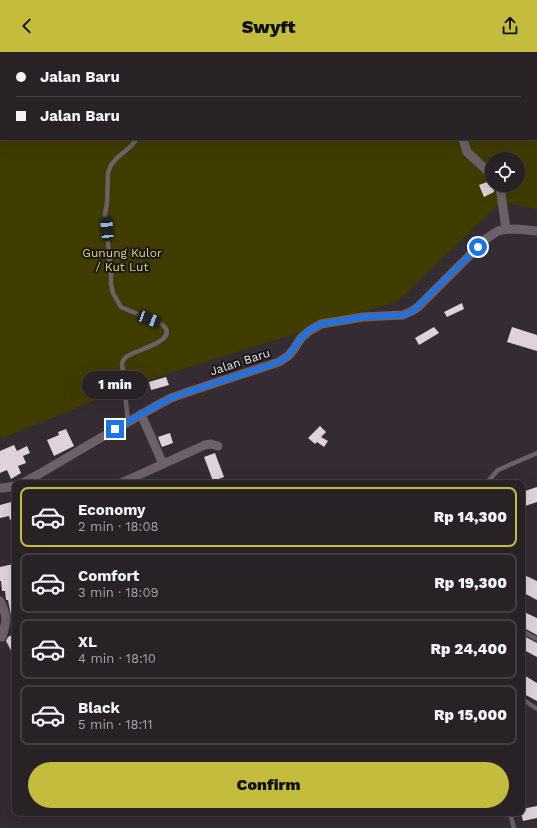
<!DOCTYPE html>
<meta charset="utf-8">
<style>
:root{--surface:#282126;--page:#30292e;--text:#f1f3f6;--muted:#a5a3a7;--line:#443e43;--accent:#c4bc3d}
body{margin:0;font-family:"Work Sans",sans-serif;background:var(--page);color:var(--text);height:100vh;display:flex;flex-direction:column;font-size:15px;white-space:nowrap}
*{box-sizing:border-box;margin:0}
p{font-size:13px;color:var(--muted)}
.icon{flex:none;width:22px;height:22px;fill:none;stroke:currentColor;stroke-width:2;stroke-linecap:round;stroke-linejoin:round}
.map{position:relative;flex:1;overflow:hidden}
.sheet{position:absolute;left:12px;top:428px;width:513px;height:336px;display:flex;flex-direction:column;background:var(--surface);border-radius:8px;box-shadow:0 4px 16px #0002,0 0 0 1px var(--line)}
.sheet>*{flex:none}
.top-card{position:absolute;left:0px;top:0px;width:537px;height:88px;box-shadow:0 4px 16px #0002,0 0 0 1px var(--line);display:grid;align-content:center;height:88px;padding:0 16px;background:var(--surface)}
.buttons{position:absolute;left:485px;top:100px;display:grid;gap:8px}
.buttons a{display:grid;place-items:center;width:40px;height:40px;border-radius:50%;background:var(--surface);box-shadow:0 4px 16px #0002,0 0 0 1px var(--line);font-size:20px}
.end{position:absolute;width:18px;height:18px;margin:-9px;border:5px solid #1a73e8;background:#fff;box-shadow:0 0 0 2px #fff}
.from{border-radius:50%}
.bubble{position:absolute;height:28px;border-radius:14px;background:var(--surface);box-shadow:0 4px 16px #0002,0 0 0 1px var(--line);font-size:13px;font-weight:800;line-height:28px;text-align:center}
.car{position:absolute;width:12px;height:24px;margin:-12px -6px;border-radius:5px;box-shadow:0 0 3px 1px #0007;background:linear-gradient(#222 24%,#8ab4d8 0 40%,#222 0 76%,#8ab4d8 0 86%,#222 0)}
.top-card b{display:flex;align-items:center;gap:14px;height:38px;font-size:15px}
.top-card b+b{border-top:1px solid var(--line)}
.top-card i{width:10px;height:10px;background:var(--text)}
ul{padding:7px 0 0;list-style:none}
li{display:flex;align-items:center;gap:12px;height:60px;margin:0 8px 6px;padding:0 8px;border:2px solid var(--line);border-radius:8px}
li div{flex:1}
li b{display:block;font-size:15px}
li em{font-style:normal;font-weight:800}
li.on{border-color:var(--accent)}
li>.icon{width:36px;height:36px;stroke-width:1.5}
.cta{display:flex;gap:8px;margin-top:auto;padding:8px 16px}
.cta a{flex:1;height:46px;border-radius:24px;background:var(--accent);color:#111;font-size:16px;font-weight:800;line-height:46px;text-align:center}
header{display:flex;justify-content:space-between;align-items:center;height:52px;padding:0 16px;background:var(--accent);color:#111;font-size:18px;font-weight:800}
.map>svg:first-child{display:block}
.green{fill:#403c00;fill-rule:evenodd}
.building{fill:#dfd2db}
.lines{fill:none;stroke-linecap:round;stroke-linejoin:round}
.service{stroke:#6c6169;stroke-width:4.5}
.minor{stroke:#6c6169;stroke-width:9}
.route{stroke:#1a73e8;stroke-width:5}
.labels{text-anchor:middle;dominant-baseline:central;stroke-width:4;stroke-linejoin:round;paint-order:stroke}
.park-label{font-size:12px;fill:#ddd87b;stroke:#1a1619}
.street-label{font-size:12px;fill:#ede6eb;stroke:#1a1619}
</style>
<header><svg class="icon" aria-label="back" viewBox="0 0 24 24"><path d="M15 5l-7 7 7 7"/></svg>Swyft<svg class="icon" aria-label="share" viewBox="0 0 24 24"><path d="M12 15V3M7 8l5-5 5 5M5 13v7h14v-7"/></svg></header>
<div class="map">
<svg width="537" height="776" viewBox="0 0 537 776">
<rect width="100%" height="100%" fill="#352c33"/>
<path class="green" d="M 0,0 L 537,0 L 537,157 L 501,150 L 398,249 L 127,335 L 3,386 L 0,386 ZM 1,1 L 536,1 L 536,87 L 1,87 ZM 492,107 L 518,107 L 518,133 L 492,133 Z"/>
<path class="building" d="M 490,129 L 492,129 L 492,133 L 493,133 L 494,140 L 484,145 L 479,133 Z
M 462,251 L 464,257 L 447,265 L 444,260 Z
M 434,275 L 439,281 L 419,293 L 415,286 Z
M 512,275 L 537,283 L 537,299 L 507,290 Z
M 166,325 L 169,333 L 151,338 L 149,330 Z
M 320,374 L 326,380 L 321,385 L 328,389 L 324,395 L 317,390 L 315,392 L 308,386 Z
M 66,377 L 74,394 L 54,404 L 47,388 L 59,383 L 58,380 Z
M 170,381 L 173,391 L 162,395 L 158,385 Z
M 14,393 L 17,399 L 27,394 L 30,401 L 23,404 L 26,411 L 18,414 L 21,421 L 11,427 L 7,418 L 0,421 L 0,399 Z
M 215,401 L 224,425 L 213,429 L 204,405 Z
M 537,435 L 537,450 L 522,455 L 522,440 Z
M 11,450 L 15,462 L 15,466 L 10,468 L 9,464 L 0,466 L 0,453 Z
M 13,512 L 15,523 L 15,528 L 13,528 L 15,543 L 15,568 L 12,568 L 8,548 L 6,548 L 6,547 L 5,539 L 2,539 L 1,529 L 0,529 L 0,515 Z
M 522,522 L 537,529 L 537,548 L 522,540 Z
M 522,559 L 537,566 L 537,583 L 522,575 Z
M 12,583 L 15,590 L 15,606 L 6,589 L 8,585 Z
M 522,583 L 537,591 L 537,605 L 522,597 Z
M 522,622 L 537,631 L 537,649 L 522,641 Z
M 537,754 L 537,766 L 523,769 L 521,761 L 522,757 Z"/>
<g class="lines">
<path class="service" d="M 128,370 L 122,311 C 123,308 124,307 126,305 C 134,298 185,288 160,271 L 128,258 L 121,255 L 113,241 L 111,232 L 111,221 L 105,162 L 107,152 L 108,121 L 111,113 L 117,106 L 131,94 L 137,87
M 488,431 L 489,428 L 498,418 L 537,401
M 522,579 L 537,587
M 522,647 L 537,657
M 510,761 L 514,776"/>
<path class="minor" d="M 375,0 L 377,1
M 326,1 L 327,0
M 463,87 L 467,100 L 492,123
M 499,133 L 501,142 L 506,177
M 141,362 L 163,412
M 23,431 L 41,421 L 90,392 L 156,354 L 171,346 L 188,340 L 279,310 L 288,304 L 294,297 L 301,286 L 309,279 L 321,272 L 363,265 L 403,263 L 412,259 L 418,255 L 487,186 C 491,184 494,181 498,179 C 510,175 525,178 537,179
M 121,431 L 205,393 L 211,392 L 218,394
M 0,436 L 3,436 L 15,434
M 0,549 C 8,565 7,568 2,585"/>
</g>
<g class="lines">
<path class="route" d="M 115,377 L 156,354 L 171,346 L 188,340 L 279,310 L 288,304 L 294,296 L 301,286 L 309,278 L 321,272 L 363,265 L 404,263 L 412,260 L 418,254 L 478,195"/>
</g>
<g class="labels">
<g class="park-label">
<text x="122" y="201">Gunung Kulor<tspan x="122" dy="14">/ Kut Lut</tspan></text>
</g>
<g class="street-label">
<text transform="translate(240 310) rotate(-18)">Jalan Baru</text>
</g>
</g>
</svg>
<div class="buttons">
<a><svg class="icon" aria-label="locate" viewBox="0 0 24 24"><circle cx="12" cy="12" r="6"/><path d="M12 2v4M12 18v4M2 12h4M18 12h4"/></svg></a>
</div>
<i class="end from" style="left:478px;top:195px"></i>
<i class="end" style="left:115px;top:377px"></i>
<div class="bubble" style="left:82px;top:319px;width:66px">1 min</div>
<i class="car" style="left:107px;top:177px;rotate:355deg"></i>
<i class="car" style="left:149px;top:267px;rotate:111deg"></i>
<div class="top-card">
<b><i class="from"></i>Jalan Baru</b>
<b><i></i>Jalan Baru</b>
</div>
<section class="sheet">
<ul>
<li class="on"><svg class="icon" aria-label="car" viewBox="0 0 24 24"><path d="M5 17H2v-5l4-1 3-4h7l3 4 3 1v5h-3M9 17h6M6 11h13"/><circle cx="7" cy="17" r="2"/><circle cx="17" cy="17" r="2"/></svg><div><b>Economy</b><p>2 min · 18:08</p></div><em>Rp 14,300</em></li>
<li><svg class="icon" aria-label="car" viewBox="0 0 24 24"><path d="M5 17H2v-5l4-1 3-4h7l3 4 3 1v5h-3M9 17h6M6 11h13"/><circle cx="7" cy="17" r="2"/><circle cx="17" cy="17" r="2"/></svg><div><b>Comfort</b><p>3 min · 18:09</p></div><em>Rp 19,300</em></li>
<li><svg class="icon" aria-label="car" viewBox="0 0 24 24"><path d="M5 17H2v-5l4-1 3-4h7l3 4 3 1v5h-3M9 17h6M6 11h13"/><circle cx="7" cy="17" r="2"/><circle cx="17" cy="17" r="2"/></svg><div><b>XL</b><p>4 min · 18:10</p></div><em>Rp 24,400</em></li>
<li><svg class="icon" aria-label="car" viewBox="0 0 24 24"><path d="M5 17H2v-5l4-1 3-4h7l3 4 3 1v5h-3M9 17h6M6 11h13"/><circle cx="7" cy="17" r="2"/><circle cx="17" cy="17" r="2"/></svg><div><b>Black</b><p>5 min · 18:11</p></div><em>Rp 15,000</em></li>
</ul>
<div class="cta"><a>Confirm</a></div>
</section>
</div>
